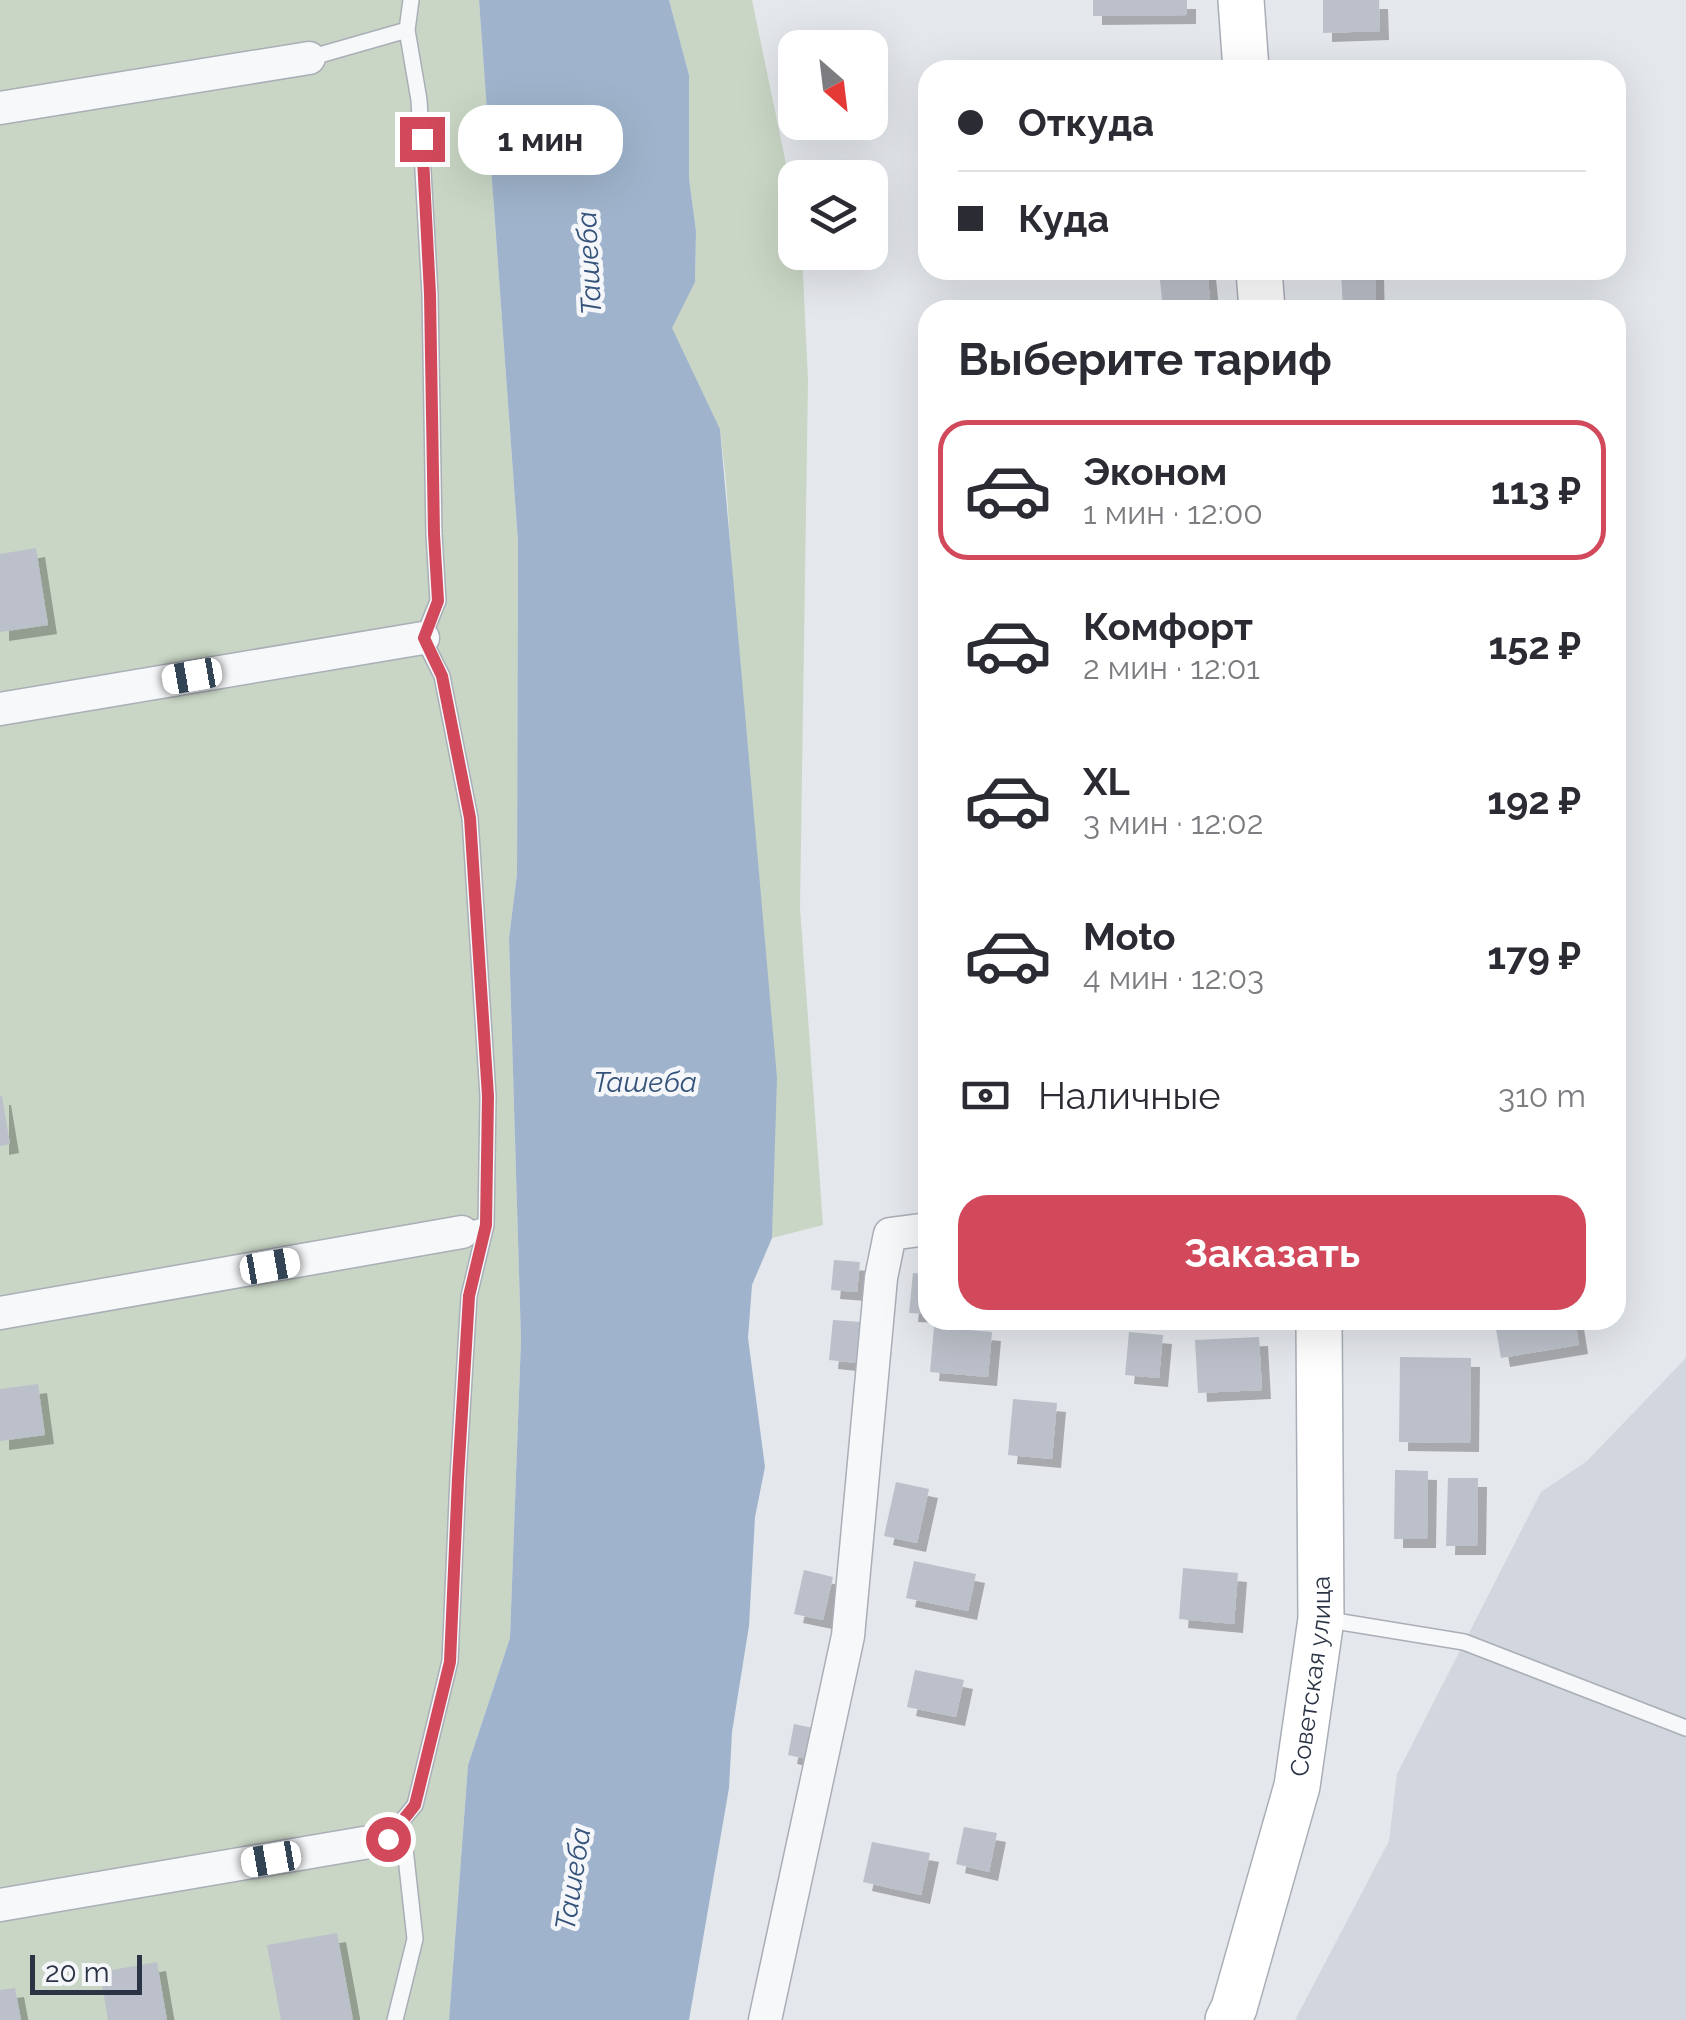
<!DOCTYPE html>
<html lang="ru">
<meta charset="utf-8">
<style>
:root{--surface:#fff;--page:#f2f2f3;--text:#2b2b33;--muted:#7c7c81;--line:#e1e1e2;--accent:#d1495b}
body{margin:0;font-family:Raleway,sans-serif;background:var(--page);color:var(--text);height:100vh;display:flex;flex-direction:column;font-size:38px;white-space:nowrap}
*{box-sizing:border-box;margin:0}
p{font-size:32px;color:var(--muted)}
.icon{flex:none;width:55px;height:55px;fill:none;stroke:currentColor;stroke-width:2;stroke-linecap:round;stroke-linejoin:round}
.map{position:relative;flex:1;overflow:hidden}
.details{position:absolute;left:918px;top:300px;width:708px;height:1030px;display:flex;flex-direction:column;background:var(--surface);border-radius:30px;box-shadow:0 10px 40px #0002}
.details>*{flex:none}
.guide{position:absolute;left:918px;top:60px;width:708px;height:220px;border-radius:30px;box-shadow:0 10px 40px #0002;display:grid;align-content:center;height:220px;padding:0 40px;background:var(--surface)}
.needle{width:65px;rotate:152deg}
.tools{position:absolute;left:778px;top:30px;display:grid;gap:20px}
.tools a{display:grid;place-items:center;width:110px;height:110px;border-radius:20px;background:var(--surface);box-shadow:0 10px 40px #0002;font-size:50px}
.scale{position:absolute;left:30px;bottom:25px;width:112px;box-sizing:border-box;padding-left:10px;border:5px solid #2b3445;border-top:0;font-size:28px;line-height:35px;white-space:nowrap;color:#2b3445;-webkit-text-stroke:8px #f4f6f9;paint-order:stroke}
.end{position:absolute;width:45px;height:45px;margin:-22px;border:12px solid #d1495b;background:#fff;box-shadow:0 0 0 5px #fff}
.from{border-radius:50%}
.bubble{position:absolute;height:70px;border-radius:30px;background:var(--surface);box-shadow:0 10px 40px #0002;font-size:32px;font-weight:700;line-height:70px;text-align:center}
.car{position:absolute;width:30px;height:60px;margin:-30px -15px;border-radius:12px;box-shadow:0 0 8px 2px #0007;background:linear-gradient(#fff 24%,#345 0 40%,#fff 0 76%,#345 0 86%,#fff 0)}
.guide b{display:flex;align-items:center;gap:35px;height:95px;font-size:38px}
.guide b+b{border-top:2px solid var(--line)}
.guide i{width:25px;height:25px;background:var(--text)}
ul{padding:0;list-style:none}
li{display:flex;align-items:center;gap:30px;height:140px;margin:0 20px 15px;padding:0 20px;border:5px solid transparent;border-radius:30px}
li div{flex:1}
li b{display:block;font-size:38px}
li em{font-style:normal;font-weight:700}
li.active{border-color:var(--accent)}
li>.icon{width:90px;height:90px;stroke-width:1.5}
h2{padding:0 40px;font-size:45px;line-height:120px}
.pay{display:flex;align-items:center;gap:25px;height:110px;padding:0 40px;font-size:38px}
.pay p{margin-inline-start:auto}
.cta{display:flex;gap:20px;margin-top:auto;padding:20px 40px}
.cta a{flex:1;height:115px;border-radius:30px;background:var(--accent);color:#fff;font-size:40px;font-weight:700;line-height:115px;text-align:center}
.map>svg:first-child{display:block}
.built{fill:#d2d6de}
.green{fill:#c9d6c5}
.water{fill:#9fb4cc}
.building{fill:#bbc0ca;filter:url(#shadow)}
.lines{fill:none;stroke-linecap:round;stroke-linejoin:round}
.lane-casing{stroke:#a9aeb7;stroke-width:18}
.street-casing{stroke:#a9aeb7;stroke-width:35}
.secondary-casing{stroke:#a9aeb7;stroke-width:48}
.lane{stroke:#f7f8fa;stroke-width:15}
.street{stroke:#f7f8fa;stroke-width:32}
.secondary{stroke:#fff;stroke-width:45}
.route{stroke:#d1495b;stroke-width:12}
.labels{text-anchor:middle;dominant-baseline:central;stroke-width:9;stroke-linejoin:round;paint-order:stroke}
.street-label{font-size:25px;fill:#2b3445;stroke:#f4f6f9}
.water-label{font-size:28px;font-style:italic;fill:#34527a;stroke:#f4f6f9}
</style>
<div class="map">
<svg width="1686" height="2020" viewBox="0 0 1686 2020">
<defs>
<filter id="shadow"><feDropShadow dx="9" dy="9" stdDeviation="0" flood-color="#0004"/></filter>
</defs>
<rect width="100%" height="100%" fill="#e4e7ec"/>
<path class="built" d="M 1686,1358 L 1686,2020 L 1295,2020 L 1389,1841 L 1397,1774 L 1541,1492 L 1587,1461 Z"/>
<path class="green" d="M 0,0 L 479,0 L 518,542 L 517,874 L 509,938 L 521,1340 L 510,1638 L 468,1765 L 449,2020 L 0,2020 Z
M 669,0 L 752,0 L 795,207 L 795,252 L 802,253 L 808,380 L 800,908 L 823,1225 L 772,1238 L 773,1186 L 726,481 L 720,429 L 671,328 L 695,282 L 696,231 L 689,178 L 689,75 Z"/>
<path class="water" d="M 479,0 L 669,0 L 689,75 L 689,178 L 696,231 L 695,282 L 672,328 L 720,429 L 777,1078 L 772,1238 L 752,1285 L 748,1338 L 765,1467 L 755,1517 L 749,1626 L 732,1732 L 729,1788 L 689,2020 L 449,2020 L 468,1765 L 510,1638 L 521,1340 L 509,938 L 517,874 L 518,542 Z"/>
<path class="building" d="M 1093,0 L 1187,0 L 1187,15 L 1093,16 Z
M 1323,0 L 1379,0 L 1380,31 L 1323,33 Z
M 1159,270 L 1207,270 L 1211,309 L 1163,310 Z
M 1341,270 L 1375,270 L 1376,310 L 1343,310 Z
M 36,548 L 48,625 L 0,632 L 0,554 Z
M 0,1096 L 2,1096 L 10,1144 L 0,1146 Z
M 834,1260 L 860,1262 L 857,1292 L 831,1290 Z
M 913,1273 L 928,1275 L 928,1314 L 909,1313 Z
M 833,1320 L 861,1322 L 857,1363 L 829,1360 Z
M 1549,1320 L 1575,1320 L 1579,1345 L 1501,1358 L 1496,1329 Z
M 934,1327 L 992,1332 L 988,1377 L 930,1372 Z
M 1129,1332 L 1163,1335 L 1159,1378 L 1125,1375 Z
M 1259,1337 L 1262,1390 L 1198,1393 L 1195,1340 Z
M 1400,1357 L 1471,1358 L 1470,1443 L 1399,1442 Z
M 38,1384 L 45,1435 L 0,1441 L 0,1389 Z
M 1013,1399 L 1057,1403 L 1052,1459 L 1008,1455 Z
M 1395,1470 L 1428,1471 L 1427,1539 L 1394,1539 Z
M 1448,1478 L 1478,1478 L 1477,1546 L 1446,1546 Z
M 896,1482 L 929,1489 L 917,1543 L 884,1536 Z
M 914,1561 L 976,1574 L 968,1611 L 906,1598 Z
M 1183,1568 L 1238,1573 L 1234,1624 L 1179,1619 Z
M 804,1570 L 833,1577 L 823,1620 L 794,1614 Z
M 915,1670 L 964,1680 L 956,1717 L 907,1707 Z
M 794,1724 L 818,1729 L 811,1760 L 788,1755 Z
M 964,1827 L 997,1833 L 989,1872 L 956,1864 Z
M 872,1842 L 930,1853 L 921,1895 L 863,1882 Z
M 337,1933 L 353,2020 L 281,2020 L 267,1945 Z
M 157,1962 L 167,2020 L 108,2020 L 100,1972 Z
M 15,1988 L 21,2020 L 0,2020 L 0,1990 Z"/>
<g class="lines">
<g class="lane-casing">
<path id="lane" d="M 407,30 L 419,100 L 430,294 L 434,534 L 438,601 L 423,638 L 442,676 L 470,818 L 488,1096 L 486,1225 L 462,1232
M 309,58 L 407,30 L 411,0
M 1323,1619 L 1464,1642 L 1686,1728
M 395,2020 L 415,1939 L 405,1848 L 387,1839 L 415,1805 L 450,1661 L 458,1478 L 469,1296 L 486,1225"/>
</g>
<g class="street-casing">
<path id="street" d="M 0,108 L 309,58
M 0,709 L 423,638
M 0,1313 L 462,1232
M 0,1905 L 387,1839
M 765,2020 L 848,1636 L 881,1278 L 890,1234 L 928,1229"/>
</g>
<g class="secondary-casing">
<g id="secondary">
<path d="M 1241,0 L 1246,70"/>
<path d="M 1259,270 L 1262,310"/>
<path id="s1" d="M 1228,2020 L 1234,2008 L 1297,1786 L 1321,1619 L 1319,1320"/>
</g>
</g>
<use href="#lane" class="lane"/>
<use href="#street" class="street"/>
<use href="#secondary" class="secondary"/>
</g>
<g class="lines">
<path class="route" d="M 388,1839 L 415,1805 L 450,1662 L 458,1478 L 469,1296 L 486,1225 L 488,1096 L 470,818 L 442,676 L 424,638 L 438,601 L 434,534 L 430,294 L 422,139"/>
</g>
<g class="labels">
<g class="street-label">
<text stroke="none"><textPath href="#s1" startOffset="355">Советская улица</textPath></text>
</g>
<g class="water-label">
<text transform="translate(589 263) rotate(-93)">Ташеба</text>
<text x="645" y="1082">Ташеба</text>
<text transform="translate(573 1879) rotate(-81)">Ташеба</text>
</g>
</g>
</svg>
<div class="tools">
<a><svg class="needle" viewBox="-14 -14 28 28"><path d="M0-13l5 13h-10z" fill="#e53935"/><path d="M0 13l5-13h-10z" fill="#7c7c81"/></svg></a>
<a><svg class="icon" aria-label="layers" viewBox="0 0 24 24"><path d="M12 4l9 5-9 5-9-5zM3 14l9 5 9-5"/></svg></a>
</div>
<div class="scale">20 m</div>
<i class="end from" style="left:388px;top:1839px"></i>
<i class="end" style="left:422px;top:139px"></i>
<div class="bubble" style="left:458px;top:105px;width:165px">1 мин</div>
<i class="car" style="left:192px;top:676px;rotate:260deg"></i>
<i class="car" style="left:270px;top:1266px;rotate:80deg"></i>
<i class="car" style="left:271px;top:1859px;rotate:260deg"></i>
<div class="guide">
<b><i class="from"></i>Откуда</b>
<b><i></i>Куда</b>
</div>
<section class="details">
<h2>Выберите тариф</h2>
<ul>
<li class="active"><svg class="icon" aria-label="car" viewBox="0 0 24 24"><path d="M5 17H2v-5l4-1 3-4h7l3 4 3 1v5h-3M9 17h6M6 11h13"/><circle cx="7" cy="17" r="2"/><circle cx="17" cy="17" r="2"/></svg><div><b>Эконом</b><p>1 мин · 12:00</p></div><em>113 ₽</em></li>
<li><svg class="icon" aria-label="car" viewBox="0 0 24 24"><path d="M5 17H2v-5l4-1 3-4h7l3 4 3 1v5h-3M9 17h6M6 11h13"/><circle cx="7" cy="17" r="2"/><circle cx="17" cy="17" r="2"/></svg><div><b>Комфорт</b><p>2 мин · 12:01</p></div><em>152 ₽</em></li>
<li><svg class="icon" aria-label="car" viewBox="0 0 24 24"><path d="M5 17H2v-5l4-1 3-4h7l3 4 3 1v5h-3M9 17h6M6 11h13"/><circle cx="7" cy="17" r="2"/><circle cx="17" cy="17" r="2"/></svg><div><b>XL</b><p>3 мин · 12:02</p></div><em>192 ₽</em></li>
<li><svg class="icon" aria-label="car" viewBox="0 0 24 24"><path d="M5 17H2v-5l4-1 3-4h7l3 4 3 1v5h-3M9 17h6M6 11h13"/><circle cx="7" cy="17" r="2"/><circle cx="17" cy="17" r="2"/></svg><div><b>Moto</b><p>4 мин · 12:03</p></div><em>179 ₽</em></li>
</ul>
<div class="pay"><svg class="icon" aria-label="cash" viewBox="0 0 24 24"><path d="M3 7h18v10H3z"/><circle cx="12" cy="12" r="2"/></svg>Наличные<p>310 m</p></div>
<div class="cta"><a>Заказать</a></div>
</section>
</div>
